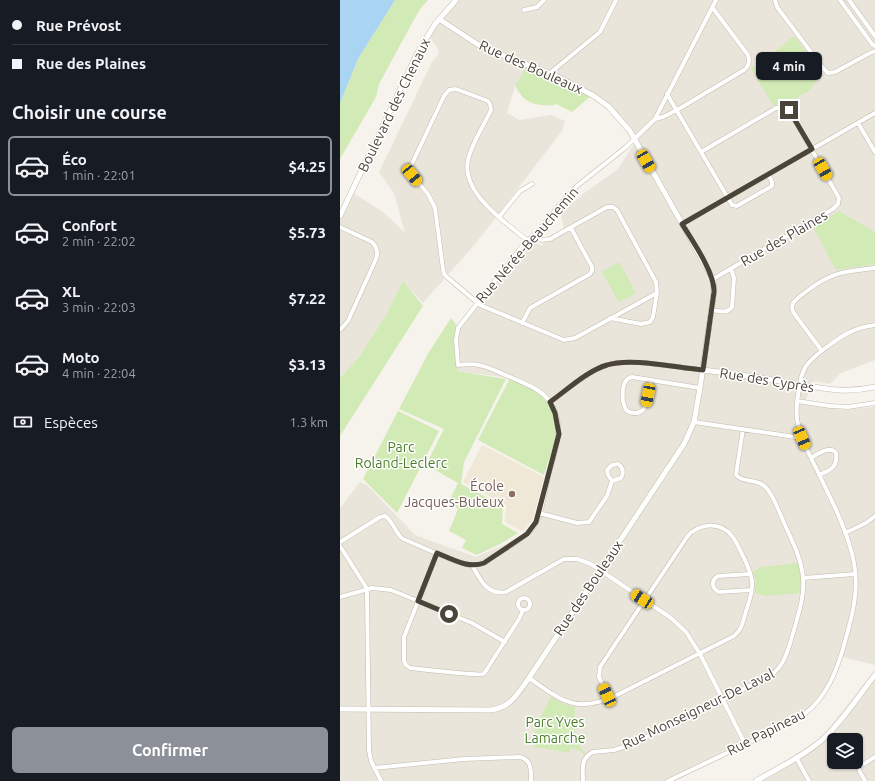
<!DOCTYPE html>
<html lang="fr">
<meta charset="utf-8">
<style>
:root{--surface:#171b24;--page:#20242c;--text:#f1f3f6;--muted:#9ea1a6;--line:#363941;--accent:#8c9099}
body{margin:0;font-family:Ubuntu,sans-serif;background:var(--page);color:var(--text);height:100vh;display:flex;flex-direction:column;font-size:15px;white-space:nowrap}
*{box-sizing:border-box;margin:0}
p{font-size:13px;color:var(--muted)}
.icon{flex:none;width:22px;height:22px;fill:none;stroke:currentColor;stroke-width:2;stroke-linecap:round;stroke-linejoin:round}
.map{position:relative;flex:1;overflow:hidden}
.sheet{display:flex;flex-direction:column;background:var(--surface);width:340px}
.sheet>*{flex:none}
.top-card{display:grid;align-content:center;height:88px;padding:0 12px;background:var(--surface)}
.buttons{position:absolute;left:487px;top:733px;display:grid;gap:8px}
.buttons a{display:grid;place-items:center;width:36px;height:36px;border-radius:6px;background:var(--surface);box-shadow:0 1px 3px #0004;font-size:20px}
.end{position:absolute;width:18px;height:18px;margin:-9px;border:5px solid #4b4439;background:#fff;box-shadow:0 0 0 2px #fff}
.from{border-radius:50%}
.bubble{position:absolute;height:28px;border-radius:6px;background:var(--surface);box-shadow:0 1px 3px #0004;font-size:13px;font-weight:600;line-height:28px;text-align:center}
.car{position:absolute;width:12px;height:24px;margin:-12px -6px;border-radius:5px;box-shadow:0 0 3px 1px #0007;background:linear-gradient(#f5c518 24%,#345 0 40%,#f5c518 0 76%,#345 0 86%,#f5c518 0)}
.top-card b{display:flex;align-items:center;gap:14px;height:38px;font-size:15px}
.top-card b+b{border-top:1px solid var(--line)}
.top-card i{width:10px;height:10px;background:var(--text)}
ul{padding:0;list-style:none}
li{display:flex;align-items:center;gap:12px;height:60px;margin:0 8px 6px;padding:0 4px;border:2px solid transparent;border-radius:6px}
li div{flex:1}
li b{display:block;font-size:15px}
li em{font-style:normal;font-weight:600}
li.active{border-color:var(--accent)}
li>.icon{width:36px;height:36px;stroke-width:1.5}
h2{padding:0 12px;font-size:18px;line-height:48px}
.pay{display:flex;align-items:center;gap:10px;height:44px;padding:0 12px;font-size:15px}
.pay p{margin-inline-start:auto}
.primary-button{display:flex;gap:8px;margin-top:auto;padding:8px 12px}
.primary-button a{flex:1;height:46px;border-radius:6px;background:var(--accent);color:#fff;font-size:16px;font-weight:600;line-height:46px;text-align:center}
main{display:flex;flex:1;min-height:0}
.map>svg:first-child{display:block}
.residential{fill:#eae5da;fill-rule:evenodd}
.education{fill:#efe8d6}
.green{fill:#d2eab5}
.water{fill:#a9d4f2}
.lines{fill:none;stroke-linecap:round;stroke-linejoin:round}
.minor-casing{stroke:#c2bbae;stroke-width:5}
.tertiary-casing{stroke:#c2bbae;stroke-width:6}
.minor{stroke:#fff;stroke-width:4}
.tertiary{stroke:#fff;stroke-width:5}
.route{stroke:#4b4439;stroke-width:5}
.education-dot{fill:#8d6e63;stroke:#fff;stroke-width:1.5}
.labels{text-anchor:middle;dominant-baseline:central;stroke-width:3;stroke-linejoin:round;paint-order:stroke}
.street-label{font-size:14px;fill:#4b4439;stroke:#fff}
.park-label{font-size:14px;fill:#4a7f2a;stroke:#fff}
.education-label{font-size:14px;fill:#785e54;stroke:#fff;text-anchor:end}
</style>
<main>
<section class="sheet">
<div class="top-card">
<b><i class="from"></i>Rue Prévost</b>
<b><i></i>Rue des Plaines</b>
</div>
<h2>Choisir une course</h2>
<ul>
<li class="active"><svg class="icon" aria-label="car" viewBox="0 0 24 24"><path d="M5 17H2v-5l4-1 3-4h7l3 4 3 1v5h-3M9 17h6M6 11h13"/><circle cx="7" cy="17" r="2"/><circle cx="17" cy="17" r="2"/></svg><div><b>Éco</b><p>1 min · 22:01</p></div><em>$4.25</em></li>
<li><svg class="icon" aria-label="car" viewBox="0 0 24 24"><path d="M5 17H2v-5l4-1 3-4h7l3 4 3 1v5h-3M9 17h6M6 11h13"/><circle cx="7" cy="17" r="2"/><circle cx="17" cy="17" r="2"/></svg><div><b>Confort</b><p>2 min · 22:02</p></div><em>$5.73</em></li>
<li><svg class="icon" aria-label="car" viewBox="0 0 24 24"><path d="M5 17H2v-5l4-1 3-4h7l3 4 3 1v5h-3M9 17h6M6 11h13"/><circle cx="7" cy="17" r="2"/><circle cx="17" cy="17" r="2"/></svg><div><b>XL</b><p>3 min · 22:03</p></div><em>$7.22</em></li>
<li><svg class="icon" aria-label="car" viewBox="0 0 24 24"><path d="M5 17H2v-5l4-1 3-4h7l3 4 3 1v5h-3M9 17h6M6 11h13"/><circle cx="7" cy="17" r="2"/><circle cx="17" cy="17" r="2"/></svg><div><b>Moto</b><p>4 min · 22:04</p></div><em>$3.13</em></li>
</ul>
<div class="pay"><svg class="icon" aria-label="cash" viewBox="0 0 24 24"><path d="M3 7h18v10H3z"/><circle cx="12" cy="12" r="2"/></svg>Espèces<p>1.3 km</p></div>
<div class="primary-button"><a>Confirmer</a></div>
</section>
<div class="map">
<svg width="535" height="781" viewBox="0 0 535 781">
<rect width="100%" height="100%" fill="#f6f3ec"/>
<path class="residential" d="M 116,0 L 535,0 L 535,360 L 501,373 L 490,384 L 473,381 L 464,405 L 505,410 L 533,407 L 535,405 L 535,665 L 502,657 L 478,705 L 457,722 L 335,781 L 0,781 L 0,508 L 20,482 L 28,486 L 75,535 L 136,557 L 187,535 L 197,513 L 208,476 L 218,427 L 170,378 L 117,371 L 118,327 L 137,300 L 188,238 L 202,246 L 207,237 L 224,229 L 221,213 L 243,194 L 277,170 L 294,144 L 291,138 L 272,113 L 251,96 L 175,86 L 167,113 L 179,120 L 211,115 L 225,121 L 222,131 L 136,243 L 83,303 L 63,282 L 46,315 L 19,357 L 0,378 L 0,212 L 10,191 L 43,212 L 65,233 L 54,193 L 39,172 L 92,62 L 98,55 L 99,50 L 88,35 Z
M 535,670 L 535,781 L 416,781 L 481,738 ZM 494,740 L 516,740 L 516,762 L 494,762 Z"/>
<path class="education" d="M 142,445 L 204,477 L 193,519 L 183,532 L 165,522 L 166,505 L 123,482 Z"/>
<path class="green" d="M 55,0 L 88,0 L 80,9 L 71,25 L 39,84 L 36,97 L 0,159 L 0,103 L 18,59 Z
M 454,36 L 482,73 L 470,90 L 446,104 L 438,104 L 434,106 L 411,69 L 413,66 L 417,66 Z
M 186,67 L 251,96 L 232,112 L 216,104 C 212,106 208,106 203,105 C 188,104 183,99 175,86 Z
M 499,211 L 535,232 L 535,264 L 496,270 L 473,227 Z
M 279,262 L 296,293 L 279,302 L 262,272 Z
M 63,281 L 83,306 L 0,436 L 0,378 L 19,357 L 46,315 Z
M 111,318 L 118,327 L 117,371 L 166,379 L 124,462 L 121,484 L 163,506 L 162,524 L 178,533 L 162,543 L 137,555 L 122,548 L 126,540 L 109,531 L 118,509 L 108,503 L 118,483 L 86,465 L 104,429 L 59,409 L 89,352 Z
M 170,378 L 191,387 L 212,402 L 219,427 L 204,475 L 138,440 Z
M 58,411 L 99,431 L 57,513 L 23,479 Z
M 458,563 L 461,578 L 460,593 L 426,596 L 415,593 L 416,581 L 413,571 L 422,567 Z
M 211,697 L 224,704 L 235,707 C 234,724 233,741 246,754 L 245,755 L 240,751 L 231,748 L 229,753 L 202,748 L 194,748 L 195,727 Z"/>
<path class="water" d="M 0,0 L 55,0 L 18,59 L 0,103 Z"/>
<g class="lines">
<g class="minor-casing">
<path id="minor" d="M 435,0 L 437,7 L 483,68 L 488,73 L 495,72 L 530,53 L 535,51
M 500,0 L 532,44 L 535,46
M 509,0 L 535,36
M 184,10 L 197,7 L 204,0
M 210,73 L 260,32 L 276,0
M 327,94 L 392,205 L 397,206 L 432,186 L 432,182 L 428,174
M 315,119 L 323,117 L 337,110 L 404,70 C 409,66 410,61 408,55 L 372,7
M 518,123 L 535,152
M 361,152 L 436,108 L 444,107 L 451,113 L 499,198 L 498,204 L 493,209 L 373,279
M 159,217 L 180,191 L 192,184
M 342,224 L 535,113
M 0,227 L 32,242 C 37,247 38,253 36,259 L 8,321 L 0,330
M 187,240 C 166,223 121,193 128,160 C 131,145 144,125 151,110 L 150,104 L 148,101 L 116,89 L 109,90 L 104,96 L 70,168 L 72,175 L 88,194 L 95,208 L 103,269 L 104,274 L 107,277 L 140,305 L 224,340 L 235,338 L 317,293 L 316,282 L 277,210 L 273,207 L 267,207 L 210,239 L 202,240 L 195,234
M 371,310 C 379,311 387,314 392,307 L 394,278 L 391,269
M 270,318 L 301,324 L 310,322 L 313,317 L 317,293
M 182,323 L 190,308 L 250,274 L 252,271 L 252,267 L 231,228
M 482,351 L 453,312 L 452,307 L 453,303 C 457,298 463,294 467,291 C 493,271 505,272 535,268
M 311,380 L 304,409 C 299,414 293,414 287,411 C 281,403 280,379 292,377 L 360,388
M 457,401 L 490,406 L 508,407 L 535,403
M 210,402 C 227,390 247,372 267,365 C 291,357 337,368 363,370
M 354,422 L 462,438
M 471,458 C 478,454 490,445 496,453 C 498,467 491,470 479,475
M 278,464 C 283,467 284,473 281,478 L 272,481 L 268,475 L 267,470 L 272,465 Z
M 199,513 L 237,523 L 249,522 L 267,496 L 272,481
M 505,533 L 526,523 L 535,516
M 0,542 L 40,517 L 45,516 C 53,521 55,533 63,539 C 79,545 120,566 134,565 C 144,565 187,536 193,528 C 202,515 205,489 209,473 C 213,460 217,447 218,434 C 219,425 217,413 212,405 C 203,389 185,384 170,377 C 149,368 141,362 118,365 L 116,340 L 118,328 L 187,240 L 194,236 L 217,208 L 237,186 L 286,147 L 315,119 L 376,0
M 0,546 L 26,587 L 27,593 L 29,750 L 31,761 L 41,781
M 97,553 L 64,637 L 64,661 L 66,665 L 70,668 C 80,669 138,676 143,674 C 145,673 146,671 147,669 L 179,619 L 183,610
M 132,565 C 139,578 147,596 166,592 L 224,559 L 237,559 L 251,564 L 331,618 L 346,632 L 360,654 L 405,744
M 410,574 L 378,576 C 371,580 371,588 379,592 L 411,590
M 463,578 L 515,574
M 0,597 L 32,588 L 51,590 L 132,623 L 165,642
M178 604a6 6 0 1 1 12 0a6 6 0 1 1-12 0Z
M 189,678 C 221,700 235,714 275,696 L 394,636 C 402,630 403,621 406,611 C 409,602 413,592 412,581 C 411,573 407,565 404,558 C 400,551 397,542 392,536 C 380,521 358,523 347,537 L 260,667 L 259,677 L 269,699
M 456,757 L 469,781
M 34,768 L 124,759 L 180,757 C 192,760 191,771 191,781
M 243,781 C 243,770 240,758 253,752 L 274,750 L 290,745 L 430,676 C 444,666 447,653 452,637 C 457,618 465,598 463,577 C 461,558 452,540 444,523 C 439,512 435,499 428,490 C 419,477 404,484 396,475 L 403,429
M 328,781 L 456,720 C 482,704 493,681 502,652 C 510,623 520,594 514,563 C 508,531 491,499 477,470 C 469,454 460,437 457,419 C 456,409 457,399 459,389 C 460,381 462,372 466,366 C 471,359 478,354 484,349 C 502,336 512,328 535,325
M 525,781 L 519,770 L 519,767 L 535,757"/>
</g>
<g class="tertiary-casing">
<path id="tertiary" d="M 0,216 L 77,54 L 95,24 L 116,0
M 363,370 C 392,373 421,378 450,383 C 481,388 504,394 535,387
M 0,709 L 150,710 C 171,708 177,694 189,678 L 344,444 L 354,422 L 360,388 L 374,292 L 373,279 L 290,131 L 268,106 L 254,96 L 216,76 L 165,56 L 137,44 L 99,19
M 416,781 C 438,768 464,756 483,739 C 502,722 519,695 535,675"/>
</g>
<use href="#minor" class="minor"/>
<use href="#tertiary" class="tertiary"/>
</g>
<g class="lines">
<path class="route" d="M 109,614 L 78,601 L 97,553 C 112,559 128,569 144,563 L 187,534 L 196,522 L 219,434 L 215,413 L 210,402 C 227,390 247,371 267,365 C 291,357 337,368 363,370 L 374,292 C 375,273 352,240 342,224 L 472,149 L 449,110"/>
</g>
<circle class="education-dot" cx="172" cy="494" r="4"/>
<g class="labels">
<g class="street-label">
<text transform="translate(191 67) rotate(24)">Rue des Bouleaux</text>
<text transform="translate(54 105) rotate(-64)">Boulevard des Chenaux</text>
<text transform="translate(444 238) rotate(-30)">Rue des Plaines</text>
<text transform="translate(187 245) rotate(-49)">Rue Nérée-Beauchemin</text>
<text transform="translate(427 380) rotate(9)">Rue des Cyprès</text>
<text transform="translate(248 588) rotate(-56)">Rue des Bouleaux</text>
<text transform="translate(358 709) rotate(-26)">Rue Monseigneur-De Laval</text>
<text transform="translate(426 732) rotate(-27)">Rue Papineau</text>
</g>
<g class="park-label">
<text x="61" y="447">Parc<tspan x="61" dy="16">Roland-Leclerc</tspan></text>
<text x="215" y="722">Parc Yves<tspan x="215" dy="16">Lamarche</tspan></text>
</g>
<g class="education-label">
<text x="164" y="486">École<tspan x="164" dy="16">Jacques-Buteux</tspan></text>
</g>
</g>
</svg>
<div class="buttons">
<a><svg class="icon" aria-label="layers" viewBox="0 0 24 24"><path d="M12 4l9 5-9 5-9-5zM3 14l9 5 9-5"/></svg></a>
</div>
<i class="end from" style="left:109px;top:614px"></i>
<i class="end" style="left:449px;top:110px"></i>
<div class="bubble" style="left:416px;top:52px;width:66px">4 min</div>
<i class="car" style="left:306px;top:161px;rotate:150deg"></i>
<i class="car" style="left:483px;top:169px;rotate:150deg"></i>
<i class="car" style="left:72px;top:175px;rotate:141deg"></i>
<i class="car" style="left:308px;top:395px;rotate:191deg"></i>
<i class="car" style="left:462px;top:438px;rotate:157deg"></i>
<i class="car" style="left:302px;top:599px;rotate:303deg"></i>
<i class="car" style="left:267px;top:695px;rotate:335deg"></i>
</div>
</main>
